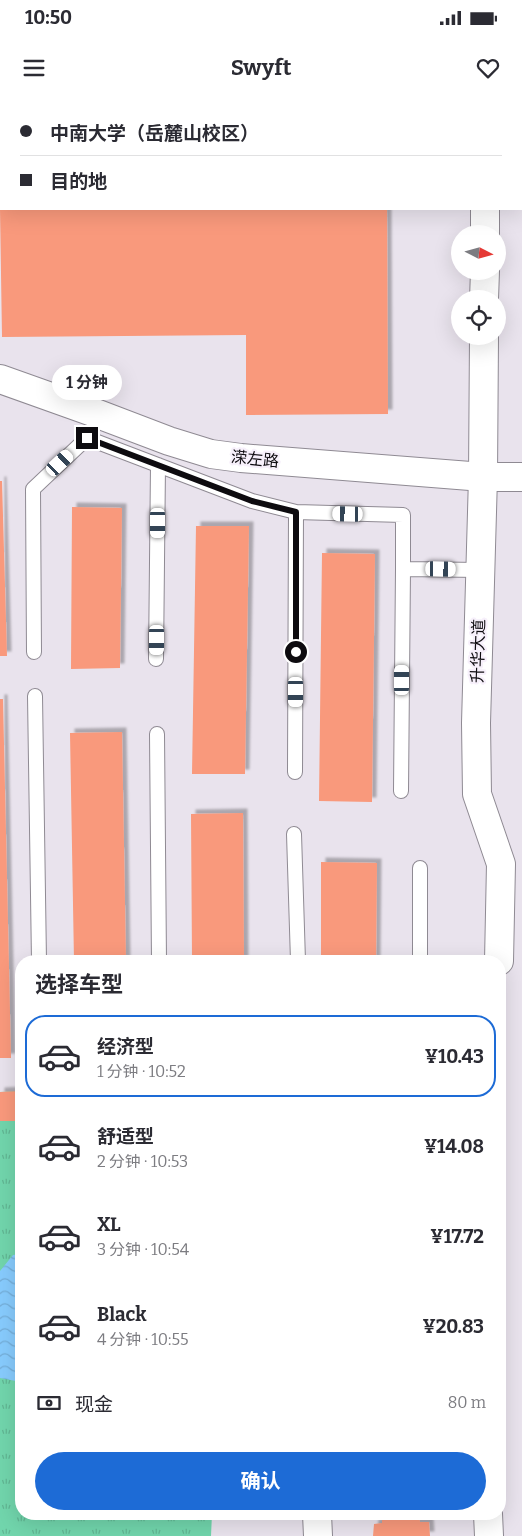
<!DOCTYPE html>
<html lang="zh">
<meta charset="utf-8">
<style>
:root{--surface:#fff;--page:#f7f7f7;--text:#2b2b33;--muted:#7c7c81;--line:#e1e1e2;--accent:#1d6bd6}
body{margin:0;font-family:Bitter,"Noto Sans SC",serif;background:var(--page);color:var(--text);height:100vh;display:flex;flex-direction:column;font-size:19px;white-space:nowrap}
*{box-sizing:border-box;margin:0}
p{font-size:16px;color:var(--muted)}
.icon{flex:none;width:28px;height:28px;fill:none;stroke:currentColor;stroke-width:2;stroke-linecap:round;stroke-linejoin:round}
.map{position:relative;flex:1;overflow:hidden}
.sheet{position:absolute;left:15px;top:855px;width:491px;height:565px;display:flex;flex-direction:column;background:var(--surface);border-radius:20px;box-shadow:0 5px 20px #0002}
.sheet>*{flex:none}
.banner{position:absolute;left:0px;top:0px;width:522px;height:110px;box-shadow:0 5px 20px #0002;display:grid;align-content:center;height:110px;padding:0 20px;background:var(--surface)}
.needle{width:32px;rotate:96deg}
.fabs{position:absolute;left:451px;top:125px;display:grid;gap:10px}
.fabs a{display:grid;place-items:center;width:55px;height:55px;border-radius:50%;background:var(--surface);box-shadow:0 5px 20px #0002;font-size:25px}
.end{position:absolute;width:22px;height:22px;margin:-11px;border:6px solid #0d0b0f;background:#fff;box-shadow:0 0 0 2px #fff}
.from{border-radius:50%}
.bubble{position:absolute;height:35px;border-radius:18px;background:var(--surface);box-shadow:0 5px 20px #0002;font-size:16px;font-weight:700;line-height:35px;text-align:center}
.car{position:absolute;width:15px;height:30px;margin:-15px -8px;border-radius:6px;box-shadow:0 0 4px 1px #0007;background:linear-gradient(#fff 24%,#345 0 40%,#fff 0 76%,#345 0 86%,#fff 0)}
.banner b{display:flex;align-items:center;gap:18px;height:48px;font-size:19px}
.banner b+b{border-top:1px solid var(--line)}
.banner i{width:12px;height:12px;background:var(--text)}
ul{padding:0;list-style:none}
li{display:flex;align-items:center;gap:15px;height:82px;margin:0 10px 8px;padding:0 10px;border:2px solid transparent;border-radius:20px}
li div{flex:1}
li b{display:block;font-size:19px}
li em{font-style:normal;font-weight:700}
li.active{border-color:var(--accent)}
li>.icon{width:45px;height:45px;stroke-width:1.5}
h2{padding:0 20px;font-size:22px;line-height:60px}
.pay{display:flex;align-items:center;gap:12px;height:55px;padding:0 20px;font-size:19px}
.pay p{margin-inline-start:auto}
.action{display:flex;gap:10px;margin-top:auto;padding:10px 20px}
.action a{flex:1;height:58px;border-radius:30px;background:var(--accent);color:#fff;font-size:20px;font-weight:700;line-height:58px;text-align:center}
.status{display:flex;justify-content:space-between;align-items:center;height:35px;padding:0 25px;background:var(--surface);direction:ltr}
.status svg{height:14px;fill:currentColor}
header{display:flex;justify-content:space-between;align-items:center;height:65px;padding:0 20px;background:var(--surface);font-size:22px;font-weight:700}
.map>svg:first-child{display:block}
.park{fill:url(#park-tufts)}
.water{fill:url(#water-waves)}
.building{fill:#f9997b;filter:url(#shadow)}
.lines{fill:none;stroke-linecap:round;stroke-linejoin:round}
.lane-casing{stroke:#8f8a93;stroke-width:16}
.street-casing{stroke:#8f8a93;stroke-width:30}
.secondary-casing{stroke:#8f8a93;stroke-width:30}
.lane{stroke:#fff;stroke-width:14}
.street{stroke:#fff;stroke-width:28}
.secondary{stroke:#fff;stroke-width:28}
.route{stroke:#0d0b0f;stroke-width:6}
.labels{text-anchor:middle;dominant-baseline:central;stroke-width:4.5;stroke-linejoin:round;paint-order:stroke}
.street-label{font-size:16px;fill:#0d0b0f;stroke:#f7f0fb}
</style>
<div class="status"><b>10:50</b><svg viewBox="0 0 49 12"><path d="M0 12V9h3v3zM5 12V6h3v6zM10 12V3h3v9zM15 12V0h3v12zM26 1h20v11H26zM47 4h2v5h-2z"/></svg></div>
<header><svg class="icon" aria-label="menu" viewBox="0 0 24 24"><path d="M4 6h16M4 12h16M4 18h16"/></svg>Swyft<svg class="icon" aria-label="heart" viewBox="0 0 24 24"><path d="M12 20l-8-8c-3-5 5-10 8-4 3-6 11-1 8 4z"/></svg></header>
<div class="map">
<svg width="522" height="1436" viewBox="0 0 522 1436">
<defs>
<pattern id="park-tufts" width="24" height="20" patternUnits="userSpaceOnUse" patternTransform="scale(1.25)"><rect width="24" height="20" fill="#71d5ac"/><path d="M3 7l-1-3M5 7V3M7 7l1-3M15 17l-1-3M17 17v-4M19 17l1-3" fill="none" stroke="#61b693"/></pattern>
<pattern id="water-waves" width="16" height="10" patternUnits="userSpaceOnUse" patternTransform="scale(1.25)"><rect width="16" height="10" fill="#87cbfd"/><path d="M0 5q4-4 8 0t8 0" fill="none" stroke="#73add8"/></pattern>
<filter id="shadow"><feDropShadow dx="4.5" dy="-4.5" stdDeviation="1" flood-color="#0004"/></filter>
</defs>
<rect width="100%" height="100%" fill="#e9e3ed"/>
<path class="park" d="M 21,991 L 21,1414 L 212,1414 L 211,1436 L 0,1436 L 0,992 Z"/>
<path class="water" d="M 21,1154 L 21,1282 L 0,1278 L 0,1171 L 13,1155 Z"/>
<path class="building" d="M 0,109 L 387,109 L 388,314 L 246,315 L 246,235 L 2,237 Z
M 0,381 L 2,381 L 7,556 L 0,556 Z
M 72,407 L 122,408 L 120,568 L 71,569 Z
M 196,426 L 249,426 L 245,674 L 192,674 Z
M 322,453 L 375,454 L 372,702 L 319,701 Z
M 0,599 L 3,599 L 11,958 L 0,958 Z
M 122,632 L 126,861 L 74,861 L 70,633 Z
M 243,713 L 244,861 L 192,861 L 191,714 Z
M 321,762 L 377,763 L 376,861 L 321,861 Z
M 21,991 L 21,1021 L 0,1021 L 0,992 Z
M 382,1414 L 419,1414 L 420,1422 L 429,1422 L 430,1436 L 373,1436 L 374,1424 L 382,1423 Z"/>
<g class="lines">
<g class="lane-casing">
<path id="lane" d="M 34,552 L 33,389 L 87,338 L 252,401 L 296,412 L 403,415 L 403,469
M 156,559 L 158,365
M 35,596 L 39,861
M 157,634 L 159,861
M 295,672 L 296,412
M 401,691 L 403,469 L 480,470
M 294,734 L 298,861
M 420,861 L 420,768"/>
</g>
<g class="street-casing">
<path id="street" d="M 0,279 L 90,311 L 169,341 L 211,354 L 241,358 L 483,377 L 522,377
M 317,1414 L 318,1436"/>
</g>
<g class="secondary-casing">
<path id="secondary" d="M 486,1 L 486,0
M 485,134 L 485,109
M 484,199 L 485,171
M 484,236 L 483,377 L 476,623 L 477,694 L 501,764 L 499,861
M 488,1414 L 489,1436"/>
</g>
<use href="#lane" class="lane"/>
<use href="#street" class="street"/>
<use href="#secondary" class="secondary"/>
</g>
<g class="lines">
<path class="route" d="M 87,338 L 252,401 L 296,412 L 296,552"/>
</g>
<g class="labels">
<g class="street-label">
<text transform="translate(255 359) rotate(6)">溁左路</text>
<text transform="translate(478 551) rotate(-88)">升华大道</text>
</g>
</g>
</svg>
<div class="fabs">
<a><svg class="needle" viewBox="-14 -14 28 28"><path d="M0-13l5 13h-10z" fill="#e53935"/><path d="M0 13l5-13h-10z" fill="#7c7c81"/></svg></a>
<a><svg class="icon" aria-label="locate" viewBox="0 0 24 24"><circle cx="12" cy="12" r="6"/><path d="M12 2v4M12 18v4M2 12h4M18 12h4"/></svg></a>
</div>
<i class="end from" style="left:296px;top:552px"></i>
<i class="end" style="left:87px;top:338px"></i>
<div class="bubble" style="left:52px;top:265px;width:70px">1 分钟</div>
<i class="car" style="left:60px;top:363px;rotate:47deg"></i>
<i class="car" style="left:348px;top:414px;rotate:271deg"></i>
<i class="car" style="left:158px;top:423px;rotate:180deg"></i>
<i class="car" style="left:441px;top:469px;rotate:91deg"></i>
<i class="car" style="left:157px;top:540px;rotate:180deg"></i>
<i class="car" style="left:402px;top:580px;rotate:0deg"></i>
<i class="car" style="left:296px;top:592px;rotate:180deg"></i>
<div class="banner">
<b><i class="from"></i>中南大学（岳麓山校区）</b>
<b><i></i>目的地</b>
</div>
<section class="sheet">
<h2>选择车型</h2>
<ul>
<li class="active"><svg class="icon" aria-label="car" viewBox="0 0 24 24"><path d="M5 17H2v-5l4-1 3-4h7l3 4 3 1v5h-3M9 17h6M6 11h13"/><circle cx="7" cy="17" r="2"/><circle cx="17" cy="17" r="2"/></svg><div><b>经济型</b><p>1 分钟 · 10:52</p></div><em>¥10.43</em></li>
<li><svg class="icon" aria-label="car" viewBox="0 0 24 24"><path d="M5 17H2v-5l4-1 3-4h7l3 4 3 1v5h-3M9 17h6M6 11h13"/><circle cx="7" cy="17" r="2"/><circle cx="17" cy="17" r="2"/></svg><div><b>舒适型</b><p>2 分钟 · 10:53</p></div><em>¥14.08</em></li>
<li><svg class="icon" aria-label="car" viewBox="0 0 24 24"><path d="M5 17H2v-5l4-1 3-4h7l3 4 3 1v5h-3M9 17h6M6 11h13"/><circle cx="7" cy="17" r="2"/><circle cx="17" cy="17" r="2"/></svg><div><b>XL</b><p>3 分钟 · 10:54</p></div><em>¥17.72</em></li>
<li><svg class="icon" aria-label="car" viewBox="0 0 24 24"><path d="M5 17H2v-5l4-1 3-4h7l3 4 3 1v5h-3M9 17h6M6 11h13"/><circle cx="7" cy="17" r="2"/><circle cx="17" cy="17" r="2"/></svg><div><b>Black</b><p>4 分钟 · 10:55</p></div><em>¥20.83</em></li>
</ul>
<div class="pay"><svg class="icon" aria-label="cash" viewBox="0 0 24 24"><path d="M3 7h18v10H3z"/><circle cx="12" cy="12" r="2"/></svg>现金<p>80 m</p></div>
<div class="action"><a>确认</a></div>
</section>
</div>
